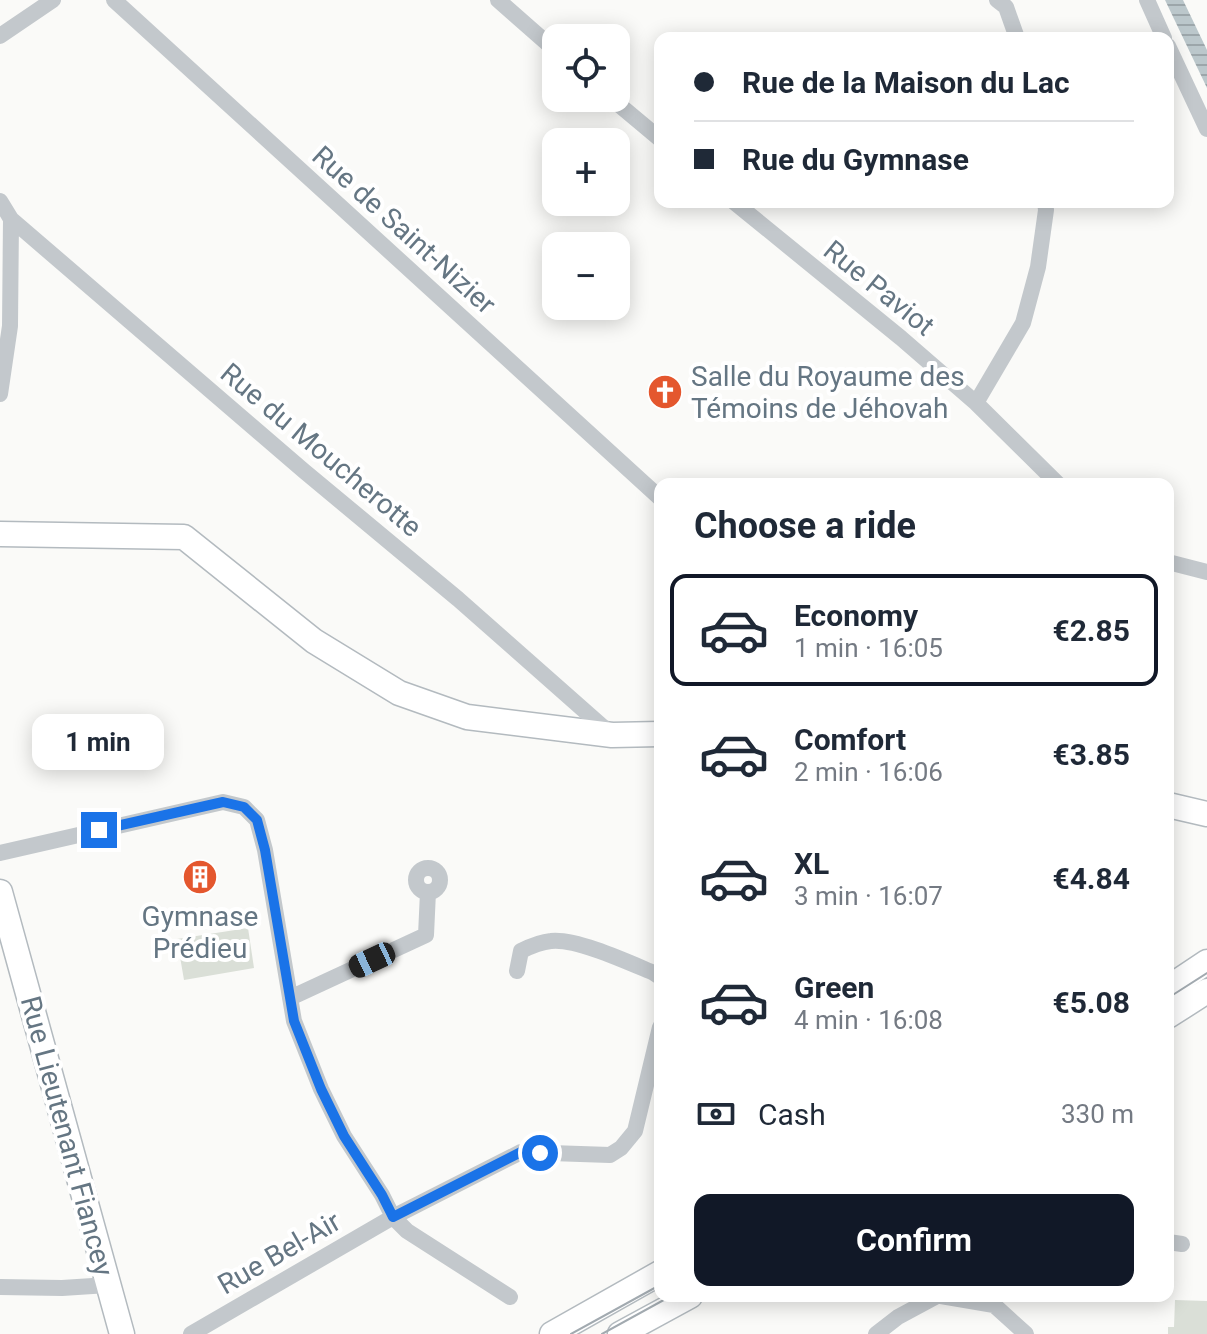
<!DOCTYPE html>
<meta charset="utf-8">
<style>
:root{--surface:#fff;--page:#f6f6f7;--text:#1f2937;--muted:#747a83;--line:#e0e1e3;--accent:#111827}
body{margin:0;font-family:Roboto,sans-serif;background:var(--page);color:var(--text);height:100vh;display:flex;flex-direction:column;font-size:30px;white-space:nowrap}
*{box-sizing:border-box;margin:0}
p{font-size:26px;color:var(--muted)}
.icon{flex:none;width:44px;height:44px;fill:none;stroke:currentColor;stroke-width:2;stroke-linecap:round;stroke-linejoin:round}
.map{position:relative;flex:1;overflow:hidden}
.panel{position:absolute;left:654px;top:478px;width:520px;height:824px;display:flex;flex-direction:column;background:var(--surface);border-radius:16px;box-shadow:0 4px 20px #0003}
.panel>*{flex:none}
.guide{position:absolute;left:654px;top:32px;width:520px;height:176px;border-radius:16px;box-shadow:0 4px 20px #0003;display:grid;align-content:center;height:176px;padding:0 40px;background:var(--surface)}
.buttons{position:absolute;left:542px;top:24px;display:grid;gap:16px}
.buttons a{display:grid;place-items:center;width:88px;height:88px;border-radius:16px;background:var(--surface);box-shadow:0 4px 20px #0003;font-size:40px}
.end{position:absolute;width:36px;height:36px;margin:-18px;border:10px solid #1a73e8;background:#fff;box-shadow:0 0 0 4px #fff}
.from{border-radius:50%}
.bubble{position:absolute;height:56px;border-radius:16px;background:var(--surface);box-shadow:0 4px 20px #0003;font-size:26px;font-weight:700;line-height:56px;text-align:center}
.car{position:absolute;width:24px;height:48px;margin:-24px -12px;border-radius:10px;box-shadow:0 0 6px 2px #0007;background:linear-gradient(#222 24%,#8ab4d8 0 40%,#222 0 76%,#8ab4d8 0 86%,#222 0)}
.guide b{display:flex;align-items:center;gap:28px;height:76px;font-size:30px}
.guide b+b{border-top:2px solid var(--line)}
.guide i{width:20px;height:20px;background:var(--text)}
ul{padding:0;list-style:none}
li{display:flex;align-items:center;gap:24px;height:112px;margin:0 16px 12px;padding:0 24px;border:4px solid transparent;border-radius:16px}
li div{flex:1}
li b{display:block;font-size:30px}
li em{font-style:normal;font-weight:700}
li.active{border-color:var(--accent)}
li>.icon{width:72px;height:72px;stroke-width:1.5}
h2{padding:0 40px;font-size:36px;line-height:96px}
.pay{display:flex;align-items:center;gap:20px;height:88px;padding:0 40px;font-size:30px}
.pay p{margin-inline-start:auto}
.button{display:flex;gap:16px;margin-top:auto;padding:16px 40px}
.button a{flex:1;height:92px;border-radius:16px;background:var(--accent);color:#fff;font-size:32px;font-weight:700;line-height:92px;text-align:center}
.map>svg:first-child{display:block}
.green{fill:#dadfd7}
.water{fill:url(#water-rules)}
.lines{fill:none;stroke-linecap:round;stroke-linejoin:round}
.secondary-casing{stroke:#b3babf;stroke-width:27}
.street{stroke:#c3c8cc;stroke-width:16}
.secondary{stroke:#fff;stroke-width:24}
.tram{stroke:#a2aab0;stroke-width:2}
.route{stroke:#1a73e8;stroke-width:10}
.labels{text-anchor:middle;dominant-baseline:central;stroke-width:8;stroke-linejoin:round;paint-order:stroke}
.street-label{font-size:28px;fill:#657683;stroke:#fff}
.poi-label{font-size:28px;fill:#657683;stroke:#fff;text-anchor:start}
</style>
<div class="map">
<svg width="1207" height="1334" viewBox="0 0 1207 1334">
<defs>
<pattern id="water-rules" width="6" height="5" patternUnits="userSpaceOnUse" patternTransform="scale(2)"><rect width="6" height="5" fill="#bbc7cb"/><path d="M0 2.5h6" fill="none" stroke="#9ca6aa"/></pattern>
</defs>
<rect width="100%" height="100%" fill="#fafaf8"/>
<path class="green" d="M 248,928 L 254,968 L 184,980 L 177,939 Z
M 1175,1300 L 1207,1301 L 1207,1334 L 1168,1334 L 1168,1327 L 1174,1327 Z"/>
<path class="water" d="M 1165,0 L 1183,0 L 1207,50 L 1207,88 Z"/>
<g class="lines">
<g class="secondary-casing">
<path id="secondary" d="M 0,534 L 184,537 L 314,641 L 399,693 L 467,717 L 612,735 L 660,734
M 1168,805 L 1207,814
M 0,892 L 122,1334
M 1168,988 L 1207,962
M 1168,1016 L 1207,991
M 552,1334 L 660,1273
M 620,1334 L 690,1296"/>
</g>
<path class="street" d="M 114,0 L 660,498
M 498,0 L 556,51
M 997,0 L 1006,7 L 1017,38
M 1147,0 L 1164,38
M 0,36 L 53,0
M 1168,46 L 1207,129
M 611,98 L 660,139
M 0,201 L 11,219 L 304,471 L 458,599 L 612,735
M 734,202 L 901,338 L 976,403 L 1058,484
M 0,394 L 10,326 L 11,219
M 976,403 L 1023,323 L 1038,267 L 1046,210 L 1045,202
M 1168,562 L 1207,572
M 0,853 L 223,802 L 244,807 L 257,820 L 265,850 L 294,1021 L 321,1089 L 344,1136 L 382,1195 L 393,1217 L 407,1231 L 510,1297
M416 880a12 12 0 1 1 24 0a12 12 0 1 1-24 0Z
M 517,971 L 521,951 C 531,946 540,942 551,941 C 576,938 630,963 654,973 L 660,977
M 290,998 L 426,935 L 428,892
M 1168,1242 L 1182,1244
M 0,1287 L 62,1288 L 108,1285
M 941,1296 L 994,1305 L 995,1296
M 994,1305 L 1026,1334
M 191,1334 L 393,1217 L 521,1152 L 610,1155 L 621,1148 L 635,1131 L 660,1027
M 876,1334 L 898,1317 L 937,1296"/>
<use href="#secondary" class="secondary"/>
<path class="tram" d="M 1168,998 L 1207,973
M 571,1334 L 660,1285
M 602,1334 L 671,1296"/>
</g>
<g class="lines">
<path class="route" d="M 99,830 L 223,802 L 244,807 L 257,820 L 265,850 L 294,1021 L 321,1089 L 344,1136 L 382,1195 L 393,1217 L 521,1152 L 540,1153"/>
</g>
<defs>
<g id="church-disc" transform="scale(1.8)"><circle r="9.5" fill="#e4572e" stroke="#fff"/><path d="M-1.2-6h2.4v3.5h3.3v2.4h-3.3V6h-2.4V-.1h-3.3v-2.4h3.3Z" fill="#fff"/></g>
<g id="building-disc" transform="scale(1.8)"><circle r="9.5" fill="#e4572e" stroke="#fff"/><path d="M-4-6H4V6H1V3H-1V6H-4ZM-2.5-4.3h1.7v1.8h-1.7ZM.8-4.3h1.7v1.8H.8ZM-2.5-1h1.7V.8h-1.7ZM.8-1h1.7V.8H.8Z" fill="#fff"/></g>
</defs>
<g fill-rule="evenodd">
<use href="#church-disc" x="665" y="392"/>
<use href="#building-disc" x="200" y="877"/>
</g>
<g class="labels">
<g class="street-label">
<text transform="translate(404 230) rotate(42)">Rue de Saint-Nizier</text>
<text transform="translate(879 288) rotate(39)">Rue Paviot</text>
<text transform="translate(321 450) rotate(40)">Rue du Moucherotte</text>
<text transform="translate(67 1136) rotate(75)">Rue Lieutenant Fiancey</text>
<text transform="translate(279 1253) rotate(-30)">Rue Bel-Air</text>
</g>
<g class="poi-label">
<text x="691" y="376">Salle du Royaume des<tspan x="691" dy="32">Témoins de Jéhovah</tspan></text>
<text x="200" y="916" text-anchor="middle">Gymnase<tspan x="200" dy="32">Prédieu</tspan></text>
</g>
</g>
</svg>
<div class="buttons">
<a><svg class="icon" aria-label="locate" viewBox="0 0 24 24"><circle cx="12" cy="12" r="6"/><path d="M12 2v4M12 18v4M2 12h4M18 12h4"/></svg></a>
<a>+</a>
<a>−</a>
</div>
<i class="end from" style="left:540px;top:1153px"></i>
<i class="end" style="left:99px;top:830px"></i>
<div class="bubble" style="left:32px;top:714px;width:132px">1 min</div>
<i class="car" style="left:372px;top:960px;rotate:245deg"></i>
<div class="guide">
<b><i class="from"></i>Rue de la Maison du Lac</b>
<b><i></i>Rue du Gymnase</b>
</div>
<section class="panel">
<h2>Choose a ride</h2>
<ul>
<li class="active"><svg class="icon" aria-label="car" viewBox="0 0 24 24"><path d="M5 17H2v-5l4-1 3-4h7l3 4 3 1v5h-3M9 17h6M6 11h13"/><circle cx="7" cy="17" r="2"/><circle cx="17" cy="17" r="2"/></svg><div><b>Economy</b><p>1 min · 16:05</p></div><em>€2.85</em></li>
<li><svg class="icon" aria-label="car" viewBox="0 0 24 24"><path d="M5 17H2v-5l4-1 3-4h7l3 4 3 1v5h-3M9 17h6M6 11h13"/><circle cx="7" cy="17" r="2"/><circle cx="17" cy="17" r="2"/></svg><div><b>Comfort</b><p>2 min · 16:06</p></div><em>€3.85</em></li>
<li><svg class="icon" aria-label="car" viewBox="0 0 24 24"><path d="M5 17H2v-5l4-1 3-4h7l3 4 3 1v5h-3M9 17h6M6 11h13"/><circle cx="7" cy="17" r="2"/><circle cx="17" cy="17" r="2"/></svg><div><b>XL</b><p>3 min · 16:07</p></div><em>€4.84</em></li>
<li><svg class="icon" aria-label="car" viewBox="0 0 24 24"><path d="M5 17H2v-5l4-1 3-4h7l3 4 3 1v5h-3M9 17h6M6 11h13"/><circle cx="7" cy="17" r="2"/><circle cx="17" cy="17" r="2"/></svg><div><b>Green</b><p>4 min · 16:08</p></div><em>€5.08</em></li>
</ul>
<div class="pay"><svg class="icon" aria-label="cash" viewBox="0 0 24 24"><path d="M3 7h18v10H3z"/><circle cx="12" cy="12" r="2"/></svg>Cash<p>330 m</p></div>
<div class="button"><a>Confirm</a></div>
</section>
</div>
